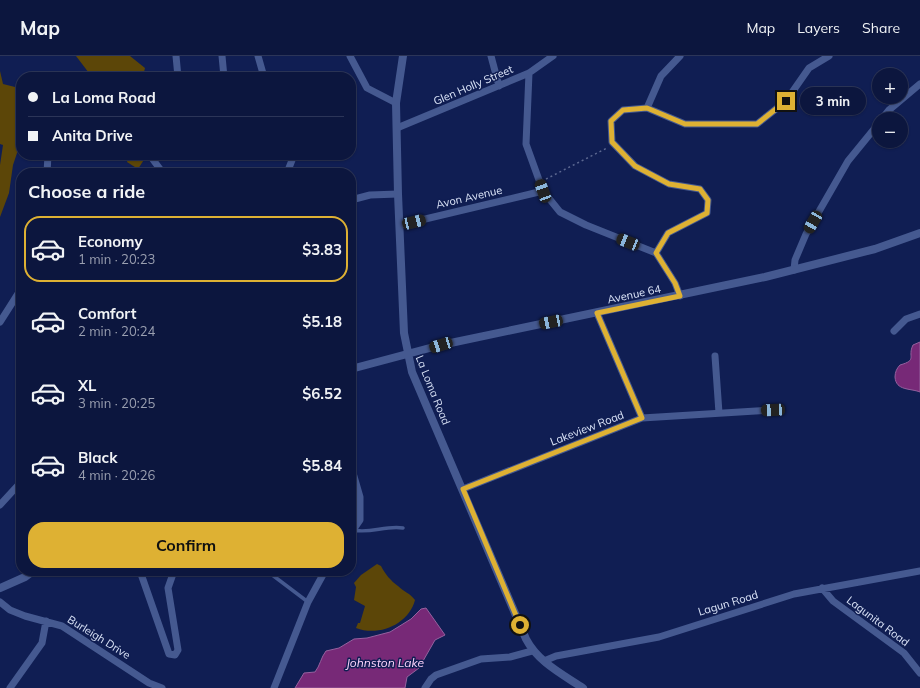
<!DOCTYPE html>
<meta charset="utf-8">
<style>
:root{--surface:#0c163e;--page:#151f45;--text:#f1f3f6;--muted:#9a9fb0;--line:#2c3558;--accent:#deb133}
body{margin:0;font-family:Mulish,sans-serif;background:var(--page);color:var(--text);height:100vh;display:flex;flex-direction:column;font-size:15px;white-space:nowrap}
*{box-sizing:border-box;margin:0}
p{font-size:13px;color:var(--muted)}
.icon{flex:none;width:22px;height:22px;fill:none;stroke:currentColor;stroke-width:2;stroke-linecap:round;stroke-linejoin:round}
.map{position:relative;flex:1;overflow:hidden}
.drawer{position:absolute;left:16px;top:112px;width:340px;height:408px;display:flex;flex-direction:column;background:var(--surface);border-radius:16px;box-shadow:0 1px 3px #0004,0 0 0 1px var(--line)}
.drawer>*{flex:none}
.hud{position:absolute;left:16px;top:16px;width:340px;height:88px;border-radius:16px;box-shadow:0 1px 3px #0004,0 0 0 1px var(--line);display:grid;align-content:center;height:88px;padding:0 12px;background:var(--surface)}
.controls{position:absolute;left:872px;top:12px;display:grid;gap:8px}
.controls a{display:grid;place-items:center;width:36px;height:36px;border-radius:50%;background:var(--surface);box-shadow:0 1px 3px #0004,0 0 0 1px var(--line);font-size:20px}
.end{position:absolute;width:18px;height:18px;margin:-9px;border:5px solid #deb133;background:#111;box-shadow:0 0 0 2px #111}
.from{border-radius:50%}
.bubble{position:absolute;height:28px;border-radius:14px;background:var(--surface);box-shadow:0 1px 3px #0004,0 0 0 1px var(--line);font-size:13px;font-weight:700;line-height:28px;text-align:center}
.car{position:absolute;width:12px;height:24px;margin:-12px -6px;border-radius:5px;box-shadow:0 0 3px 1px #0007;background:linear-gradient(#222 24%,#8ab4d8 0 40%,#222 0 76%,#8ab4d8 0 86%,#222 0)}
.hud b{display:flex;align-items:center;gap:14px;height:38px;font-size:15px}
.hud b+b{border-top:1px solid var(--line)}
.hud i{width:10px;height:10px;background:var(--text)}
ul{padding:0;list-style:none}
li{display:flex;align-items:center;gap:12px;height:66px;margin:0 8px 6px;padding:0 4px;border:2px solid transparent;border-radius:16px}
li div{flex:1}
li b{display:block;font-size:15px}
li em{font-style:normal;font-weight:700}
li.selected{border-color:var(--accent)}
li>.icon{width:36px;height:36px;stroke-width:1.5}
h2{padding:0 12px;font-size:18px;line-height:48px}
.primary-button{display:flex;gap:8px;margin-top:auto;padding:8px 12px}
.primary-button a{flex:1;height:46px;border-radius:16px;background:var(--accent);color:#111;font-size:16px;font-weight:700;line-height:46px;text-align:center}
header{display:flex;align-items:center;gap:24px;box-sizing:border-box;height:56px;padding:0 20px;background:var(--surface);border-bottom:1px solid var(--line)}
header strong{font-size:19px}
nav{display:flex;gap:22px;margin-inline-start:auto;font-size:14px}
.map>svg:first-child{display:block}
.green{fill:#5c4608}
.water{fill:#772977;stroke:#95619e}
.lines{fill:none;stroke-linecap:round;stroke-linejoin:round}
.path{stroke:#5c6891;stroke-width:1.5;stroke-dasharray:2 3;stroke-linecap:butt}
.service{stroke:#455990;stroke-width:3.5}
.minor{stroke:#455990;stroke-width:7}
.tertiary{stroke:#455990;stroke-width:8}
.route{stroke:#deb133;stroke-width:5}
.labels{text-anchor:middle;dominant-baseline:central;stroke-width:3;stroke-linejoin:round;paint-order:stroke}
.street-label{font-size:11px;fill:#dce5f9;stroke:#101e53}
.water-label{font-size:12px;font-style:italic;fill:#fed4fc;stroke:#101e53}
</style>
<header>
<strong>Map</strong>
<nav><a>Map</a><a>Layers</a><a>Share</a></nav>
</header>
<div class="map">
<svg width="920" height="632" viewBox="0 0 920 632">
<rect width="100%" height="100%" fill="#101e53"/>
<path class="green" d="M 76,0 L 130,0 L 145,12 L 144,16 L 125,16 L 122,21 L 92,21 Z
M 0,15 L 3,28 L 19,32 L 21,36 L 21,59 L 19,59 L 20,88 L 13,109 L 9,137 L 0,161 L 0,109 L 3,89 L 0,88 Z
M 129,99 L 147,99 L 138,113 L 127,106 Z
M 377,508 L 381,510 C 385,518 391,525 398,530 C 404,536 410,537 415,544 C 409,568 379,581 356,572 L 358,567 L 360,567 L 365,550 L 354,544 L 356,531 L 354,527 L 361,519 Z"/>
<path class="water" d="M 920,286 L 920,336 C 910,332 896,335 895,321 C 895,316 897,312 900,309 C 918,304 907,301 913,289 Z
M 426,552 L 445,579 L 435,584 L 419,612 L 407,621 L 405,632 L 295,632 L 304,617 L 315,616 C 320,610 321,601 326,595 L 339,592 L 354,583 L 367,582 L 390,576 L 411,563 L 421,553 Z"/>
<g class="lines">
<path class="path" d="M 546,123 L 607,92"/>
<path class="service" d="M 353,474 C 370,478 386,469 403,472
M 267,515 L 308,546"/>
<path class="minor" d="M 176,0 L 178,21
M 222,0 L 224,21
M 258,0 L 264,21
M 350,0 L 367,32 L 396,47
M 491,0 L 499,30
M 529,17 L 526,88 L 543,135 L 560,156 L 586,169 L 656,197 L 675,227 L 680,240
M 647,52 L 685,68 L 757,68 L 786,45 L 809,12 L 829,0
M 882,63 L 889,54 L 920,28
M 397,72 L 529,17 L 553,0
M 151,101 L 163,117
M 47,117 L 48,99
M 287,117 L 294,99
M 351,144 L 370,139 L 398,138
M 400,169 L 543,135
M 656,197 L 668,177 L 707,157 L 708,144 L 700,133 L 669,128 L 635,110 L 612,86 L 611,65 L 623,54 L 647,52 L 661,20 L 680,0
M 794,214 L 795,204 L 806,178 L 848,105 L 879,67
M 597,257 L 642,362
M 0,266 L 21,233
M 894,275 L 906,263 L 920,258
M 715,300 L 719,357
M 351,410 L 360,441 L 360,464 L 351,477
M 463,433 L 642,362 L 773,354
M 0,449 L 21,426
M 140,515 L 169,598 L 175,599 L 178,594 L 168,532 L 174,515
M 822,532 L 833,545 L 904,597 L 920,617
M 0,546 L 10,554 L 25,560 L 62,570 L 149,627 L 162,632
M 544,605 L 556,600 L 659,581 L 794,538 L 920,515
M 10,632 L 42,587 L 46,565
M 274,632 L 308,546 L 325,515
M 425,632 L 431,623 L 436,619 L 481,603 L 510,601 L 532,595"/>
<path class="tertiary" d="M 403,0 L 396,47 L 398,138 L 404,277 L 412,316 L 526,583 C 538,606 562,618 583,632
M 351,313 L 441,289 L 765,221 L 875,193 L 920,177
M 0,532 L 25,521 L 33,515"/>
</g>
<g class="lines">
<path class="route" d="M 520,569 L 463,433 L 642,362 L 597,257 L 680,240 L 675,227 L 656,197 L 668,177 L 707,157 L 708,144 L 700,133 L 669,128 L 635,110 L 612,86 L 611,65 L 623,54 L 647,52 L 685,68 L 757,68 L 786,45"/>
</g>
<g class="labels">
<g class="street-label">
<text transform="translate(473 29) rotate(-23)">Glen Holly Street</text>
<text transform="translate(469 141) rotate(-13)">Avon Avenue</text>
<text transform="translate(634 238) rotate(-12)">Avenue 64</text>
<text transform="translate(433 334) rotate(68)">La Loma Road</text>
<text transform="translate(587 372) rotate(-21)">Lakeview Road</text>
<text transform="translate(728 547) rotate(-17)">Lagun Road</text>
<text transform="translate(878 565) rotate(37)">Lagunita Road</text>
<text transform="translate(99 581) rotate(32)">Burleigh Drive</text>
</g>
<g class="water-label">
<text x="385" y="606">Johnston Lake</text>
</g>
</g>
</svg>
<div class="controls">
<a>+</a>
<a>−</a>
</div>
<i class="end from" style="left:520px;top:569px"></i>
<i class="end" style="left:786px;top:45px"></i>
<div class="bubble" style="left:800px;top:31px;width:66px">3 min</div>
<i class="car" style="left:543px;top:135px;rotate:340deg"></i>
<i class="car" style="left:414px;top:166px;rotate:77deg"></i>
<i class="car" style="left:813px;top:166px;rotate:210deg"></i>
<i class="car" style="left:628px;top:186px;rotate:292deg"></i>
<i class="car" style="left:551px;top:266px;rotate:259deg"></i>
<i class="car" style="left:441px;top:289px;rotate:253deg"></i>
<i class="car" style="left:773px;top:354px;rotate:267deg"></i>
<div class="hud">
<b><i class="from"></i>La Loma Road</b>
<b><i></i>Anita Drive</b>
</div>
<section class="drawer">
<h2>Choose a ride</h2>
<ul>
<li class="selected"><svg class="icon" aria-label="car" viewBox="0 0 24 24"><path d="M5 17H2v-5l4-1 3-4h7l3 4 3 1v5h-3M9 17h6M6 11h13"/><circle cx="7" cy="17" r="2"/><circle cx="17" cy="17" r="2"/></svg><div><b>Economy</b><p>1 min · 20:23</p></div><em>$3.83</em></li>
<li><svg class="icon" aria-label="car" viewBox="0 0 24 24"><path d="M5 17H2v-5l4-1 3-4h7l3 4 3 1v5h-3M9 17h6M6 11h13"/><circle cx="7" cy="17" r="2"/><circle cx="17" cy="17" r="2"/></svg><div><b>Comfort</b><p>2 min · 20:24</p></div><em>$5.18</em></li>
<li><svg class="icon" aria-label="car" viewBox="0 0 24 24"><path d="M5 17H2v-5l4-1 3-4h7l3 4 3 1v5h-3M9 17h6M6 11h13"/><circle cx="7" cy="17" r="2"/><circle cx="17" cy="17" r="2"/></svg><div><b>XL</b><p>3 min · 20:25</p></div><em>$6.52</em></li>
<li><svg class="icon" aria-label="car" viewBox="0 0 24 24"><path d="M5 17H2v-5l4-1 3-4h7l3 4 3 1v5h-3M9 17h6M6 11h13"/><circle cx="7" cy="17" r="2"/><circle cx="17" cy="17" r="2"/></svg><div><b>Black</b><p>4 min · 20:26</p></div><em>$5.84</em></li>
</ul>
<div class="primary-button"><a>Confirm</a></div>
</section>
</div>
